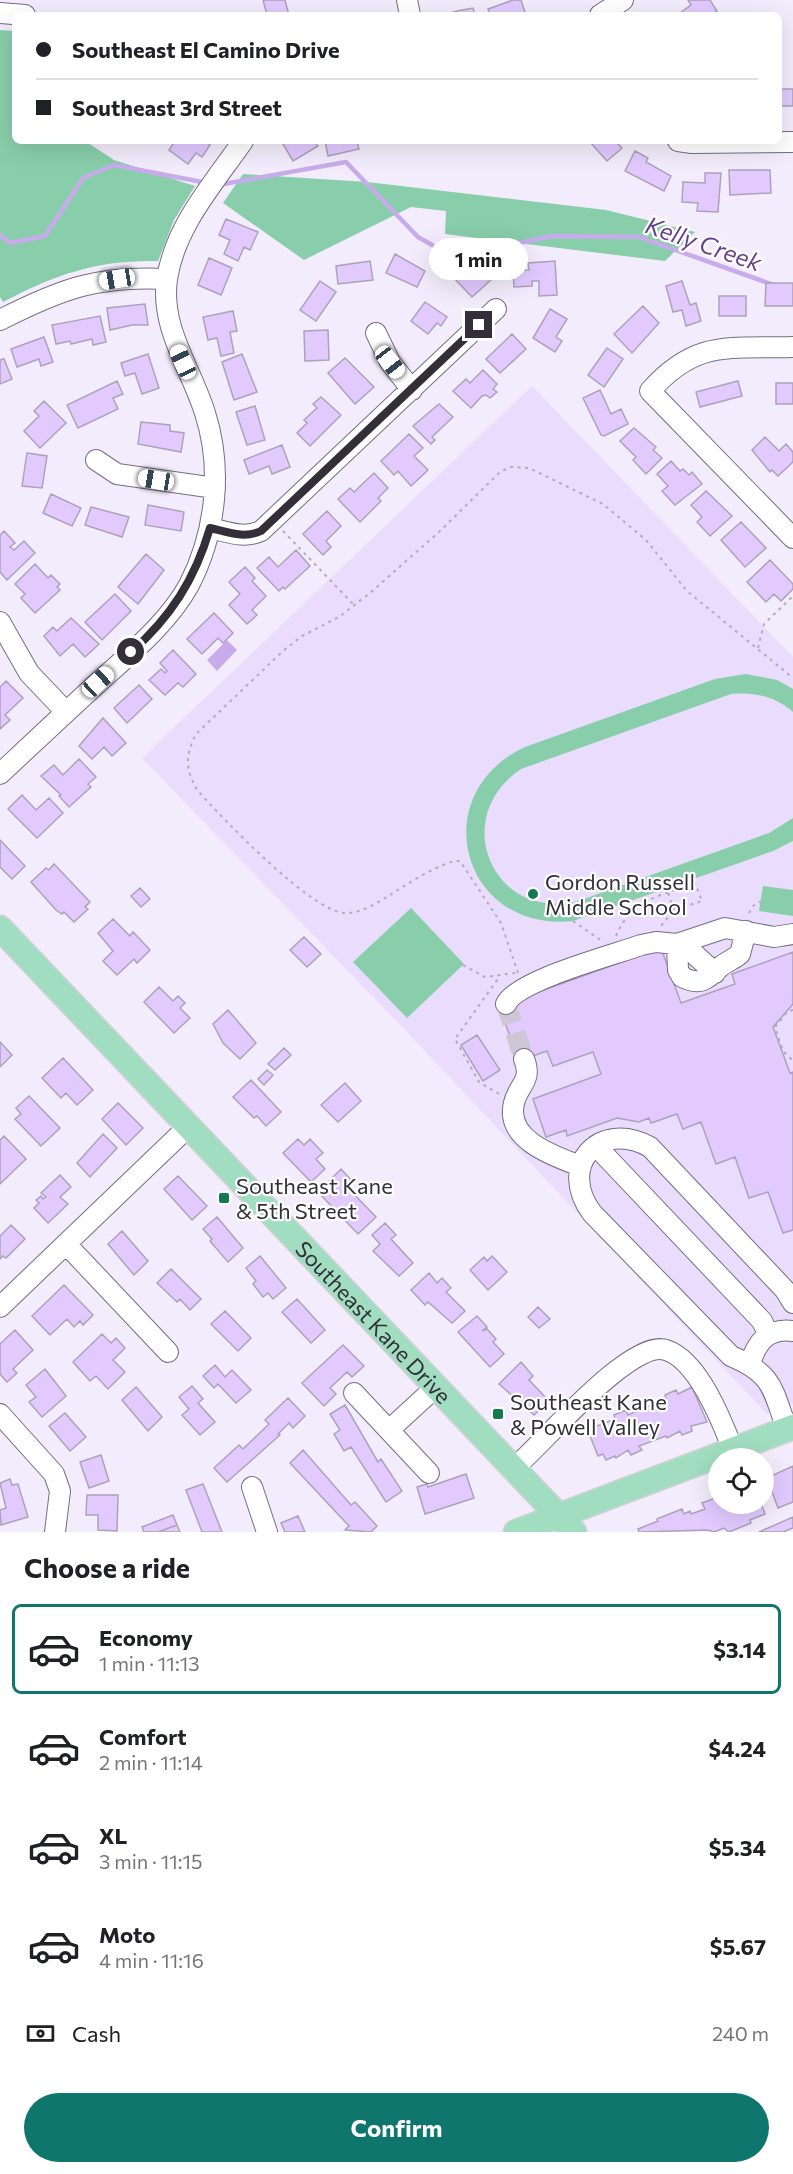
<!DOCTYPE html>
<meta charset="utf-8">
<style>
:root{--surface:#fff;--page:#f6f6f6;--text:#202124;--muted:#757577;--line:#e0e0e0;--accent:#0f766e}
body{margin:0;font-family:Commissioner,sans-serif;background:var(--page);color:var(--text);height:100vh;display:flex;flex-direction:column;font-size:22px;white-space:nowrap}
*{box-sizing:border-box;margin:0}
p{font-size:20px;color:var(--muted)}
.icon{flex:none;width:33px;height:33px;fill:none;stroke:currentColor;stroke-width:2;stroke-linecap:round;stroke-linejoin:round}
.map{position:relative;height:1532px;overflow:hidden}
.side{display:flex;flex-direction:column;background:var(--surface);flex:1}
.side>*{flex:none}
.guide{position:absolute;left:12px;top:12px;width:770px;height:132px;border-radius:9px;box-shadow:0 6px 24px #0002;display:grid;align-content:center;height:132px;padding:0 24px;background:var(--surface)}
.buttons{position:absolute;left:708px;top:1448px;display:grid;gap:12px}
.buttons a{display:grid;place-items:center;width:66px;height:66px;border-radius:50%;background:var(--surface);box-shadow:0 6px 24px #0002;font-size:30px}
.end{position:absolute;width:27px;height:27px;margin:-14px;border:8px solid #332f38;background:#fff;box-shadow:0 0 0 3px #fff}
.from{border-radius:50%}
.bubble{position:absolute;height:42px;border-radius:21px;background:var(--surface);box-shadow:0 6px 24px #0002;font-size:20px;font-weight:700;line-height:42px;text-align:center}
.car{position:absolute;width:18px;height:36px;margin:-18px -9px;border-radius:8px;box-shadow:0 0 4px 2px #0007;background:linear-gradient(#fff 24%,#345 0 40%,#fff 0 76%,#345 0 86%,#fff 0)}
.guide b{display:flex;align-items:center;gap:21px;height:57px;font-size:22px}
.guide b+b{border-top:2px solid var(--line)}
.guide i{width:15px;height:15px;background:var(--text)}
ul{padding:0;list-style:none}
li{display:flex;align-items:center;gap:18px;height:90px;margin:0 12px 9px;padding:0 12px;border:3px solid transparent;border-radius:9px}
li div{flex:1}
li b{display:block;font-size:22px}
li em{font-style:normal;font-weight:700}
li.active{border-color:var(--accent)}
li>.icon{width:54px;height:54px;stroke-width:1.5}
h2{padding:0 24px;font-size:27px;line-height:72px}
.pay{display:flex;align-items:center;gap:15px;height:66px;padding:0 24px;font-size:22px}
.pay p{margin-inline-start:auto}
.cta{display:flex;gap:12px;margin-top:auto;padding:12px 24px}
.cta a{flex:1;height:69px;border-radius:36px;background:var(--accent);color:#fff;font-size:24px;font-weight:700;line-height:69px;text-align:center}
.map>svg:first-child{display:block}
.built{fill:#eadcfd}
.green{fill:#89ceaa}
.water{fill:#c8abeb}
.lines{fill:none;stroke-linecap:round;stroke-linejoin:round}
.stream{stroke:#c8abeb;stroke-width:4.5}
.building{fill:#e2caff;stroke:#aca2ba;stroke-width:1.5}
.minor-tunnel{stroke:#cdc6d5;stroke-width:20;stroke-dasharray:20 10;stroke-linecap:butt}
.minor-casing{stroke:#776d83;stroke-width:22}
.major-casing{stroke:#d2d1d3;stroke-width:27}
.path{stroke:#b2acba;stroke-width:2;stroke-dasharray:3 4.5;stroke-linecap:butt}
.minor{stroke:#fff;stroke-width:20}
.major{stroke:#a1ddc1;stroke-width:24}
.route{stroke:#332f38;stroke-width:8}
.poi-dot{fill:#147951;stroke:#fff;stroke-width:2}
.labels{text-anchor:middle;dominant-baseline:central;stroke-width:4.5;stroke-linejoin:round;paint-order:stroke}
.poi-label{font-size:22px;fill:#332f38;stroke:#fff;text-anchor:start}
.street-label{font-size:22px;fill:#332f38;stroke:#fff}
.water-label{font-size:24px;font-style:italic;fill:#67418d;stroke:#fff}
</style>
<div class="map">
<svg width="793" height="1532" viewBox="0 0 793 1532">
<rect width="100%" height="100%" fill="#f3ecfc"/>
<path class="built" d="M 532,386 L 793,657 L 793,1404 L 767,1414 L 405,1030 L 142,758 Z"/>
<path class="green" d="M 0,30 L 15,31 L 15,141 L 85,141 L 114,160 L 195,186 L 174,220 L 158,261 C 97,260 56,274 3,302 L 0,297 Z
M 243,174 L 367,182 L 606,210 L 695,232 L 665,261 L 445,234 L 446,211 L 411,207 L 304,260 L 223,203 Z
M 746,674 L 777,680 L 793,689 L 793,712 C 775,696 755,692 731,694 L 521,769 C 447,819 495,925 581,900 L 769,833 L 793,818 L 793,841 L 773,851 L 573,921 C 462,933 424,794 525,747 L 715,679 Z
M 763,886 L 793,890 L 793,916 L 759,911 Z
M 411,908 L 464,964 L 407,1018 L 353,962 Z"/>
<path class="water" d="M 227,640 L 237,650 L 217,671 L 207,660 Z"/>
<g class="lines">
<path class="stream" d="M 218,185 L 346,162 L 418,237 L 453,257 L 552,236 L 639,237 L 771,284
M 0,235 L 10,243 L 45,236 L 83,178 L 114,165 L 207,183"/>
</g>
<path class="building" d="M 263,0 L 285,0 L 289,15 L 267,15 Z
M 513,0 L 521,0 L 526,15 L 490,15 L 488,9 Z
M 688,0 L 710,0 L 717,11 L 711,15 L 677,15 L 691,5 Z
M 473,8 L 475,15 L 444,15 L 457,11 Z
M 778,89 L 793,89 L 793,106 L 778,106 Z
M 175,141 L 205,141 L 210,145 L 202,157 L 196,153 L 188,164 L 169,150 Z
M 289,141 L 314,141 L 318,146 L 293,161 L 283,144 Z
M 325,141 L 357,141 L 359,149 L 328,156 Z
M 589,141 L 615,141 L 622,148 L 607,161 Z
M 635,151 L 648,158 L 646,162 L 671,176 L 664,191 L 625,171 Z
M 729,170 L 770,170 L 771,193 L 730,195 Z
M 705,173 L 721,173 L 718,212 L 697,211 L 698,203 L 682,202 L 683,182 L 705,183 Z
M 226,219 L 258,232 L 250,250 L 244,247 L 238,261 L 224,254 L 230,240 L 219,235 Z
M 395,254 L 425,271 L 417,287 L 386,273 Z
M 209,258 L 232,268 L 221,295 L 198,285 Z
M 370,261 L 373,280 L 338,284 L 336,266 Z
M 555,261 L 557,295 L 539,296 L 539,281 L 532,281 L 532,286 L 514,287 L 513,271 L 529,270 L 528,263 Z
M 477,264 L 492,279 L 472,297 L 451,275 L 459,268 L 466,274 Z
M 320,281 L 336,292 L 316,321 L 300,310 Z
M 682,281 L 690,305 L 696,303 L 701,321 L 686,326 L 682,310 L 673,312 L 666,286 Z
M 766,283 L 793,283 L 793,306 L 765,306 Z
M 719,296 L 746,296 L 746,316 L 719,316 Z
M 425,302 L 447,317 L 441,326 L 437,323 L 428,334 L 411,321 Z
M 145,304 L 148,325 L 132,325 L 110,330 L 107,308 Z
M 643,306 L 659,323 L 632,353 L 614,334 Z
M 550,309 L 567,319 L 556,337 L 562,341 L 555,352 L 533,338 Z
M 233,311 L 237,331 L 230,332 L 234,353 L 221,356 L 217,338 L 208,340 L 203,317 Z
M 100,316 L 106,342 L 93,345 L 92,339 L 71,344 L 70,341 L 56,344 L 52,325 Z
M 328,330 L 329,360 L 305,361 L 304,331 Z
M 512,334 L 526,349 L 500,373 L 486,359 Z
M 44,337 L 53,362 L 41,366 L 39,359 L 17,367 L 11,349 Z
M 607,348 L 623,359 L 604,387 L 588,375 Z
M 148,354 L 159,388 L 142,394 L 135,373 L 125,376 L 121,363 Z
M 242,354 L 257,392 L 234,400 L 222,362 Z
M 345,358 L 374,387 L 355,404 L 328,373 Z
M 4,359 L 12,379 L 0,384 L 0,360 Z
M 483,370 L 497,384 L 493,389 L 497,392 L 490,398 L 486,395 L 482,396 L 471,408 L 453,391 L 466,379 L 470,383 Z
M 117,381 L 123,394 L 113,398 L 118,409 L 78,428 L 67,405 Z
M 738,381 L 742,396 L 700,407 L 696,392 Z
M 776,383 L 793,383 L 793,404 L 776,404 Z
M 600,390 L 611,414 L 621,409 L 628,424 L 604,436 L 601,435 L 583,398 Z
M 321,397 L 341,415 L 310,446 L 297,433 L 307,423 L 304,420 L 317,408 L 313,404 Z
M 44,401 L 66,423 L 40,448 L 24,431 L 39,416 L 34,411 Z
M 439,404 L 453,417 L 432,437 L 435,440 L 431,444 L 413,426 Z
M 255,406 L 265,440 L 247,445 L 236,412 Z
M 141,422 L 170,425 L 170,431 L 184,433 L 181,452 L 138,444 Z
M 634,428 L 656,447 L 653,450 L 662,458 L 646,474 L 633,460 L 636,457 L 620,441 Z
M 409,434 L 423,448 L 414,456 L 428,470 L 411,486 L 398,471 L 394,475 L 381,461 Z
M 765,437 L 779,451 L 786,444 L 793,452 L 793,462 L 778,476 L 772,470 L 770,472 L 752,450 Z
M 282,445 L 290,467 L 272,474 L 269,466 L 249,474 L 244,460 Z
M 27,453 L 47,456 L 42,488 L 22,486 Z
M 671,461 L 680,471 L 683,469 L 689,475 L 692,472 L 702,484 L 675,505 L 662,491 L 668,486 L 657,474 Z
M 374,473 L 388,488 L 378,498 L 381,501 L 360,522 L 338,499 L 350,488 L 354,492 Z
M 706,491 L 732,516 L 710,536 L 697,522 L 702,517 L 691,505 Z
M 51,494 L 81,508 L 72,526 L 43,513 Z
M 148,505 L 184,512 L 181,531 L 145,525 Z
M 91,507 L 129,517 L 122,537 L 85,525 Z
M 327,511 L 341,526 L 326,541 L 331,547 L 323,555 L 303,534 Z
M 741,522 L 766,548 L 745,567 L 721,540 Z
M 4,531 L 15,543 L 10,547 L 14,550 L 24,541 L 35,553 L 7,580 L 0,572 L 0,535 Z
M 296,550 L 310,566 L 285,589 L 283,587 L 279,591 L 257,568 L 269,557 L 278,567 Z
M 146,554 L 164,570 L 138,604 L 118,587 Z
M 770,560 L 793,584 L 793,589 L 781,601 L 774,594 L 766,602 L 747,582 Z
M 35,564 L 48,578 L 51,575 L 60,584 L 57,587 L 60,590 L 35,613 L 21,598 L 25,594 L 15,584 Z
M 245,567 L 255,578 L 252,581 L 266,596 L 252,610 L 257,615 L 247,624 L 229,605 L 240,594 L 229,582 Z
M 115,594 L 131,611 L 102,640 L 85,622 Z
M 214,613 L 233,633 L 223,643 L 218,638 L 202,654 L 187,639 Z
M 71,618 L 99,644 L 85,657 L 73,644 L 60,656 L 44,636 L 53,627 L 57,631 Z
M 173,650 L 196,674 L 183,687 L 178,683 L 165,695 L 149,680 L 161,669 L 165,673 L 167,671 L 160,663 Z
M 6,681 L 23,698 L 5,715 L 10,720 L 0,729 L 0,687 Z
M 139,685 L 152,699 L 127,723 L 114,708 Z
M 103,718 L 126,743 L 112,756 L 104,747 L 92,759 L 79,746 Z
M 79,759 L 96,777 L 88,784 L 91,787 L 69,807 L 59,796 L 61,795 L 41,776 L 54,765 L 63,775 Z
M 22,795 L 36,810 L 49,798 L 63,813 L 37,838 L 8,809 Z
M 0,840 L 25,866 L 12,879 L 0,867 Z
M 54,864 L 90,902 L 85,907 L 88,909 L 74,922 L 64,912 L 62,914 L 56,910 L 31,882 L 46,868 L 49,870 Z
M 140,888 L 150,899 L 141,907 L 131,896 Z
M 113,919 L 130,936 L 133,932 L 150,950 L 137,963 L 134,959 L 117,975 L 103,961 L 113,951 L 98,933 Z
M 304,937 L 321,954 L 307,967 L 290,950 Z
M 661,948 L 681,1003 L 735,984 L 732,974 L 793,952 L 793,1004 L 773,1027 L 790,1073 L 793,1072 L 793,1230 L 783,1233 L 768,1192 L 749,1198 L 735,1157 L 716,1164 L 701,1122 L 683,1129 L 677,1114 L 651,1123 L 649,1118 L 639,1122 L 617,1118 L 567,1136 L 566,1130 L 546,1137 L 533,1099 L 601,1074 L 593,1052 L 553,1066 L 547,1051 L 519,1061 L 499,1006 Z
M 159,987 L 173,1001 L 178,996 L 185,1003 L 180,1008 L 190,1018 L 174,1033 L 144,1002 Z
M 228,1010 L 256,1043 L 240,1059 L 223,1043 L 213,1024 Z
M 477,1035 L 500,1070 L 483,1081 L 461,1045 Z
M 0,1042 L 12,1055 L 0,1067 Z
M 284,1048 L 291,1055 L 275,1070 L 268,1064 Z
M 63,1058 L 93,1090 L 77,1105 L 66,1093 L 61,1098 L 42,1078 Z
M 267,1070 L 273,1075 L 264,1085 L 258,1079 Z
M 251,1080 L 281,1112 L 266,1126 L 257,1116 L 254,1118 L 233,1097 Z
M 345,1083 L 361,1101 L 338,1122 L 321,1105 Z
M 29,1096 L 60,1128 L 41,1146 L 15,1119 L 21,1114 L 16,1108 Z
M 118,1103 L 143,1128 L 126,1145 L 102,1119 Z
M 103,1134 L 117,1148 L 90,1177 L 77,1163 Z
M 4,1136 L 26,1159 L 0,1184 L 0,1140 Z
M 298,1139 L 304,1145 L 310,1139 L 323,1153 L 316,1159 L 325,1169 L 311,1182 L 283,1153 Z
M 341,1169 L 352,1181 L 346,1186 L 376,1217 L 358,1234 L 318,1192 Z
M 60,1175 L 71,1187 L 60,1197 L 68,1204 L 48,1223 L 34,1208 L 39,1203 L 36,1200 L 41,1196 L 43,1199 L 46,1197 L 41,1193 Z
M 178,1176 L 207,1206 L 192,1220 L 164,1189 Z
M 217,1217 L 243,1248 L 228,1262 L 210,1241 L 212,1239 L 203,1229 Z
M 385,1223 L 396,1235 L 391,1239 L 413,1263 L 399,1276 L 373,1251 L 380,1244 L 372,1235 Z
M 11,1225 L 25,1239 L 6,1258 L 3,1256 L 0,1259 L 0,1236 Z
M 122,1231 L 148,1261 L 134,1275 L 108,1244 Z
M 260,1256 L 286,1288 L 273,1299 L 268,1293 L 263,1297 L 253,1284 L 256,1281 L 246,1268 Z
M 492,1256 L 507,1272 L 488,1290 L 470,1270 L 484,1257 L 487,1261 Z
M 171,1269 L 201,1299 L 190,1310 L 180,1299 L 177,1302 L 157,1283 Z
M 429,1273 L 437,1283 L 442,1278 L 451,1288 L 446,1292 L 465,1311 L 452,1323 L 428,1302 L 425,1305 L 411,1290 Z
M 64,1285 L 93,1315 L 83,1325 L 80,1321 L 74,1327 L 67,1319 L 50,1335 L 32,1316 Z
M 297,1299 L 325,1330 L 311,1343 L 282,1312 Z
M 538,1307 L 550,1319 L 539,1328 L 528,1317 Z
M 225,1311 L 251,1338 L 238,1351 L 211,1324 Z
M 477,1316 L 487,1327 L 482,1331 L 487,1329 L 496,1339 L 493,1342 L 504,1354 L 490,1367 L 458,1332 Z
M 15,1330 L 33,1350 L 13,1369 L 17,1373 L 7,1382 L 0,1374 L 0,1344 Z
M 102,1334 L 111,1343 L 116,1338 L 125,1348 L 113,1360 L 125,1372 L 108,1389 L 96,1376 L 90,1381 L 73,1362 Z
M 343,1345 L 364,1366 L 352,1377 L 347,1372 L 330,1388 L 336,1394 L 324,1406 L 302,1383 Z
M 521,1362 L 533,1376 L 529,1380 L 549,1401 L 534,1415 L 499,1384 Z
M 215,1365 L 225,1377 L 232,1370 L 251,1390 L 236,1403 L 218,1384 L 214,1388 L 203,1376 Z
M 45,1369 L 66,1396 L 42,1417 L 29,1402 L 36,1397 L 26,1385 Z
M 192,1386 L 203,1399 L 198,1403 L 215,1422 L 200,1435 L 182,1415 L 189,1409 L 179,1397 Z
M 136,1387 L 162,1417 L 148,1431 L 122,1400 Z
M 692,1387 L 707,1422 L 691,1426 L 692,1431 L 682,1435 L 680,1431 L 667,1438 L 666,1436 L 639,1446 L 642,1450 L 631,1455 L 628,1450 L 616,1458 L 615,1456 L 606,1460 L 603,1454 L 598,1456 L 590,1436 L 595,1434 L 592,1428 L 615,1419 L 614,1415 L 626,1410 L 628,1415 L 666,1399 L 665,1395 L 676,1390 L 678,1394 Z
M 288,1398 L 305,1416 L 293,1428 L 289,1423 L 278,1434 L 280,1435 L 227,1482 L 214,1468 L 239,1445 L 243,1449 L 269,1424 L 265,1420 Z
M 345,1405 L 378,1462 L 381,1459 L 402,1491 L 386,1502 L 351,1447 L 344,1451 L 334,1434 L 340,1430 L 330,1414 Z
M 65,1413 L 86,1437 L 70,1451 L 49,1426 Z
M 303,1450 L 351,1505 L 355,1502 L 377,1526 L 371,1532 L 345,1530 L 349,1526 L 290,1463 Z
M 101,1455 L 109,1481 L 89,1488 L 80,1462 Z
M 793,1466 L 793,1502 L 778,1508 L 767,1478 Z
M 466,1474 L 474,1498 L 425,1514 L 417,1487 L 427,1484 L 428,1487 Z
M 10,1479 L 12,1485 L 18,1484 L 28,1517 L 1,1525 L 0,1510 L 6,1508 L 0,1483 Z
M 203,1484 L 222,1532 L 202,1532 L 186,1490 Z
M 87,1495 L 118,1495 L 117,1531 L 98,1530 L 98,1515 L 86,1515 Z
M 718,1497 L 718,1503 L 761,1503 L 765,1514 L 750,1520 L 751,1523 L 729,1532 L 724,1528 L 714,1532 L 708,1530 L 639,1532 L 638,1529 L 658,1521 L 657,1519 L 682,1509 L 684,1514 L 690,1511 L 691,1514 L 705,1509 L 702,1503 Z
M 173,1515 L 177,1525 L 158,1532 L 144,1532 L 142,1527 Z
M 298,1516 L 305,1532 L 285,1532 L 281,1523 Z
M 793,1517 L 793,1528 L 783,1532 L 759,1532 Z
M 177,1525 L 180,1532 L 158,1532 Z"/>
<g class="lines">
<path class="minor-tunnel" d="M 506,1004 L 524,1059"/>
<g class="minor-casing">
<path id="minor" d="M 407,0 L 410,15
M 0,13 L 25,15
M 600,15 L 623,0
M 678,141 L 692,143 L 793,142
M 0,320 C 61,289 98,275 167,279
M 376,333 L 390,362 L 412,390
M 793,347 C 729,349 696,339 650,391 L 793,538
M 96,460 L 117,474 L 215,488
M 210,528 C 228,532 244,539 261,531 L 496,309
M 0,622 L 29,673 L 66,712
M 0,774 C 33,743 66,712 100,681 C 132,652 168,623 189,585 C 216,533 223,469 205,413 C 191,368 160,328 167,279 C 175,226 214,183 243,141
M 682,943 L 715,973
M 677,944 L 678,970 L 682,977 C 700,986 707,980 720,967 C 726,962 734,959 740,954 L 746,931
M 506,1004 C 517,980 614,955 641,945 L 656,942 L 677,944 L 725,928 L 774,937 L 793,934
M 524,1059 C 533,1081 518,1085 514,1103 C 505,1140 554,1156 580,1166
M 596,1146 L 762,1321 L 768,1334
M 66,1244 L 168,1352
M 0,1307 L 189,1126
M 750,1364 C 757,1341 768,1328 793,1331
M 354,1393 L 429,1473
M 0,1414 L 54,1474 L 60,1491 L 55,1532
M 787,1429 C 772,1389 774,1374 731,1356 L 592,1213 C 557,1166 599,1119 650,1147 L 785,1290 L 793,1303
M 389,1430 L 437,1386
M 515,1467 C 543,1444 631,1338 666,1350 C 698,1360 722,1421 733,1450
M 252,1487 L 267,1532"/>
</g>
<g class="major-casing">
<g id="major">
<path id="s1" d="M 0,928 L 574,1532"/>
<path d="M 516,1532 L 793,1427"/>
</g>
</g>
<path class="path" d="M 283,531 L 354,605
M 758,648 L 764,624 L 793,596
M 668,893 L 674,910
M 749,913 L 753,906 L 761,901
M 573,921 L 602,941
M 616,936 C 631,899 661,896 695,883 L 702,901 L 674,910 L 661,926
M 463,965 L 485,977 L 515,973
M 518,973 L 501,923 L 460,861 C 443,860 406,885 390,895 C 377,903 360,914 344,913 C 310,910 223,819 198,791 C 185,770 185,756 196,734 L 283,651 L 302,636 L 339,617 L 370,593 L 440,531 L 500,472 L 511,467 L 529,468 L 603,504 L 646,540 L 687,591 L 793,678
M 793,1010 L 788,1011 L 775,1027 L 783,1051 L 793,1061
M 499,1094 L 479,1082 L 455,1039 L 500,976"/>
<use href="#minor" class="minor"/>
<use href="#major" class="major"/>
</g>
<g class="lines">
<path class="route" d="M 131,652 C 171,617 195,579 210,528 C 228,532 244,539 261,531 L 479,325"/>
</g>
<g class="poi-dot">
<circle cx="533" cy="894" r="6"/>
<rect x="218" y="1192" width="12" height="12" rx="3"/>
<rect x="492" y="1408" width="12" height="12" rx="3"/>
</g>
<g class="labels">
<g class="poi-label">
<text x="545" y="881">Gordon Russell<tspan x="545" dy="25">Middle School</tspan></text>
<text x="236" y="1185">Southeast Kane<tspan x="236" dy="25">&amp; 5th Street</tspan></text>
<text x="510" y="1401">Southeast Kane<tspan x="510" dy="25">&amp; Powell Valley</tspan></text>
</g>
<g class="street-label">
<text stroke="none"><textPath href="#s1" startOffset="543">Southeast Kane Drive</textPath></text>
</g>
<g class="water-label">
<text transform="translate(704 243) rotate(19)">Kelly Creek</text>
</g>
</g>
</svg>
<div class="buttons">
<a><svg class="icon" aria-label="locate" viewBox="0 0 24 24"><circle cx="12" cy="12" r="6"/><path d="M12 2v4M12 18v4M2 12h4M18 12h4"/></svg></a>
</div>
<i class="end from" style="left:131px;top:652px"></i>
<i class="end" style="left:479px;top:325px"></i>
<div class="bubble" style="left:429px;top:238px;width:99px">1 min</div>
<i class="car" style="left:117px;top:279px;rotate:261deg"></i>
<i class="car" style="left:183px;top:362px;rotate:335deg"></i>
<i class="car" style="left:390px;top:362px;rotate:142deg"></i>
<i class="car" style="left:156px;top:480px;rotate:279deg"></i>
<i class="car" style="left:98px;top:682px;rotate:47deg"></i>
<div class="guide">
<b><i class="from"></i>Southeast El Camino Drive</b>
<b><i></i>Southeast 3rd Street</b>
</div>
</div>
<section class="side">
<h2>Choose a ride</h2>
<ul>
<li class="active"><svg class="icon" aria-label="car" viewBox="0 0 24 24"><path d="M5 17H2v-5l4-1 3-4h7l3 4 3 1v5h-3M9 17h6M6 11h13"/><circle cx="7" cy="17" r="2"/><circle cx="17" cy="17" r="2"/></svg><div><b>Economy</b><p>1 min · 11:13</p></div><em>$3.14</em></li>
<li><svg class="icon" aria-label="car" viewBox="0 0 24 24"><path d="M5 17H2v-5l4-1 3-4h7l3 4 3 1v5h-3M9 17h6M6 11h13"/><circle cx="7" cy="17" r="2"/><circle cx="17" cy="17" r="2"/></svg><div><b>Comfort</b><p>2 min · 11:14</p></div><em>$4.24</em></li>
<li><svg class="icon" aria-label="car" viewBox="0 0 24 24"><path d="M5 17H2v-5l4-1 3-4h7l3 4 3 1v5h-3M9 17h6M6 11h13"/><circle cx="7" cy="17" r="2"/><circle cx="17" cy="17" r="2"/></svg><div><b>XL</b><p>3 min · 11:15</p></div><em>$5.34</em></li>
<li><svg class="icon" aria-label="car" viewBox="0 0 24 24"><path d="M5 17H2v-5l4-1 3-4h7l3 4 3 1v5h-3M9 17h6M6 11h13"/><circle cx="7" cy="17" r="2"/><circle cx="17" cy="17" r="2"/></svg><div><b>Moto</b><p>4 min · 11:16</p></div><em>$5.67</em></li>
</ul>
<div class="pay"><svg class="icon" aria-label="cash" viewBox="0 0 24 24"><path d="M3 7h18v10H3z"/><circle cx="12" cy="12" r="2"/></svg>Cash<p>240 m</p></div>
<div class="cta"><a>Confirm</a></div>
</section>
